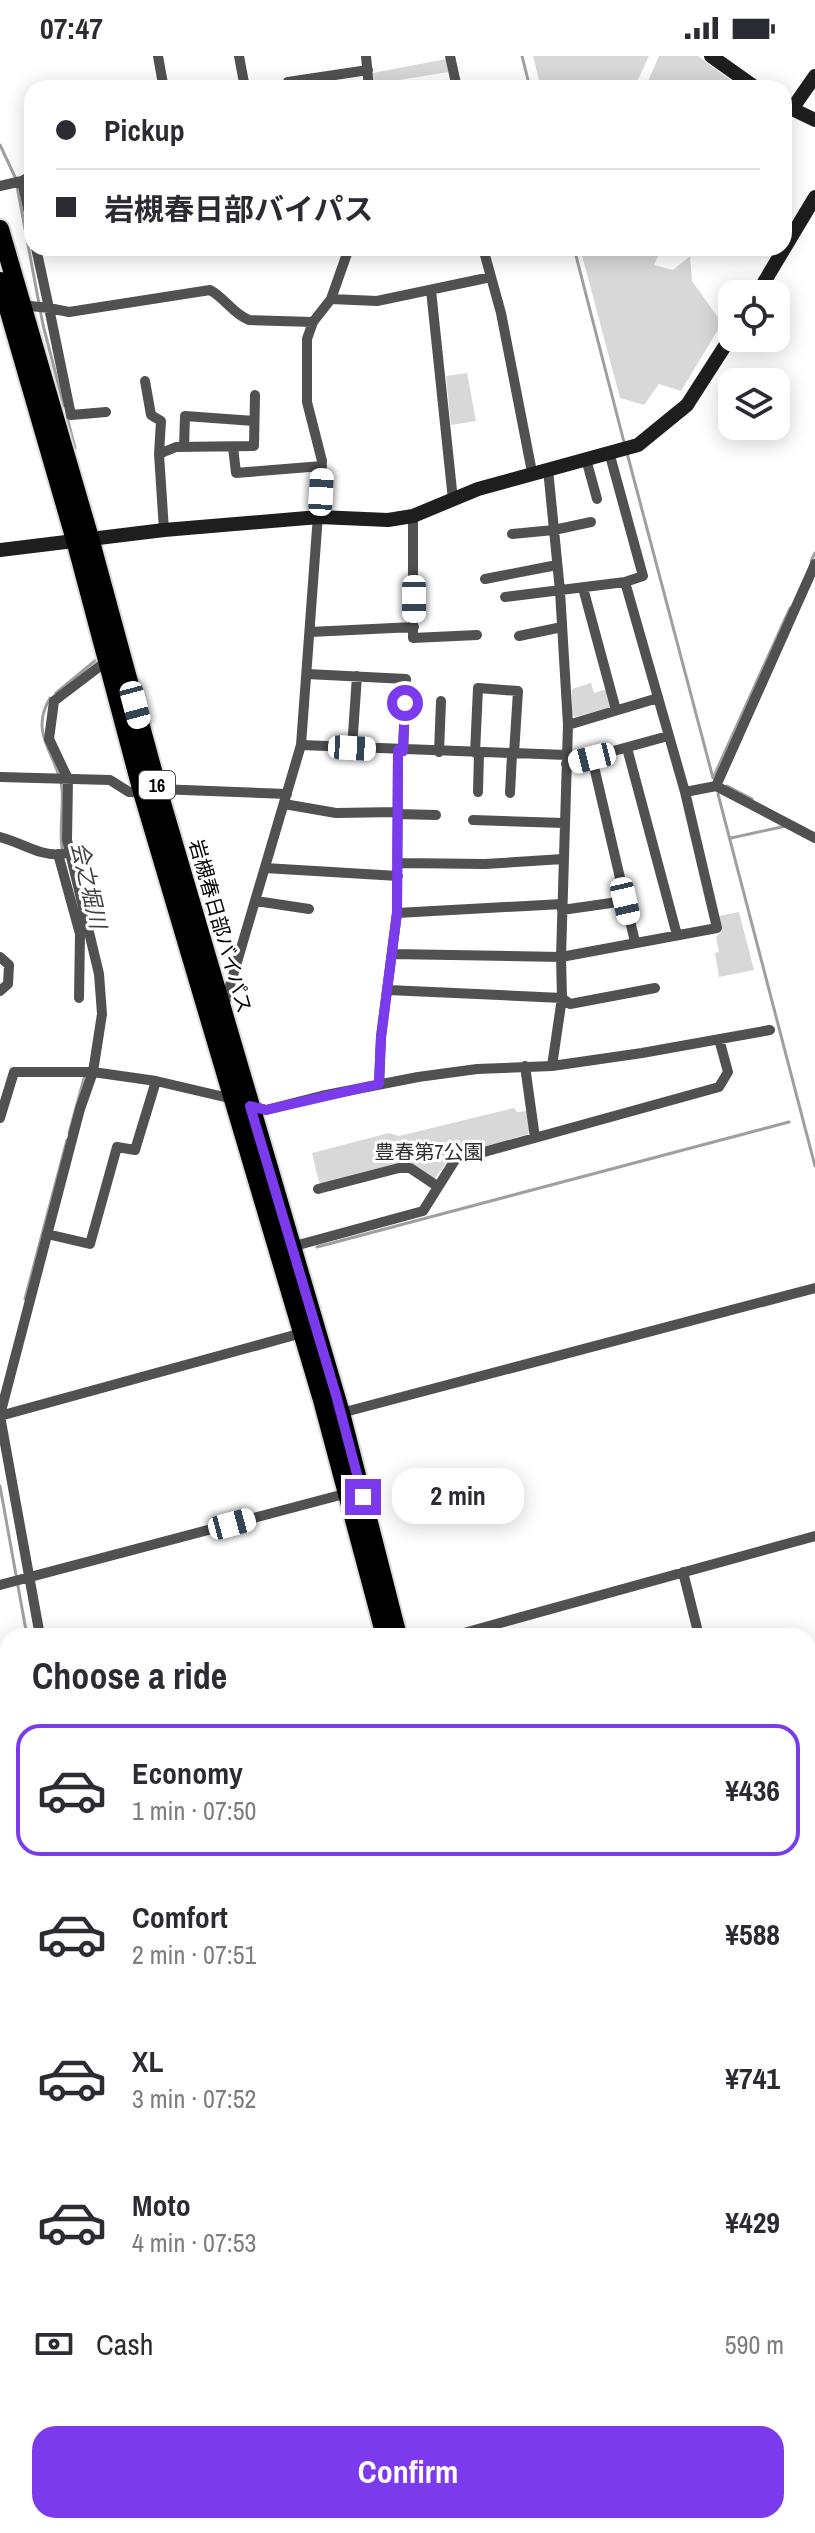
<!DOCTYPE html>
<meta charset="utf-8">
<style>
:root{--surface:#fff;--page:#f7f7f7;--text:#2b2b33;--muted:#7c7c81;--line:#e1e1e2;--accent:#7c3aed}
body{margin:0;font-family:"Archivo Narrow","Noto Sans JP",sans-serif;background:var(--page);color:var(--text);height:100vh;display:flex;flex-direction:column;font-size:30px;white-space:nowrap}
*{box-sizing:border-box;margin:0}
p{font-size:26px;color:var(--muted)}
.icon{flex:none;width:44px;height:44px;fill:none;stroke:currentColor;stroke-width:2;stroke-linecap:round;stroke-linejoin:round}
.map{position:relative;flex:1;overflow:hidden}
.side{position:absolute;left:0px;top:1572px;width:816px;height:906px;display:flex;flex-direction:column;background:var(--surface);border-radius:24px 24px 0 0;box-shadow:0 4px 20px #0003}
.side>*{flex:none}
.banner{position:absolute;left:24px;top:24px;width:768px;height:176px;border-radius:24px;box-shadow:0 4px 20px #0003;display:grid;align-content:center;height:176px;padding:0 32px;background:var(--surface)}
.tools{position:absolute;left:718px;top:224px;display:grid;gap:16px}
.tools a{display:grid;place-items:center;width:72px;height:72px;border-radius:16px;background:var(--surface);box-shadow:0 4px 20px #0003;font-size:40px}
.end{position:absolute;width:36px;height:36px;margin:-18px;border:10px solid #7c3aed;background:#fff;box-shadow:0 0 0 4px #fff}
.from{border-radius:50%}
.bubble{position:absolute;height:56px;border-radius:24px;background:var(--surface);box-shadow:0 4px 20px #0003;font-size:26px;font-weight:800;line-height:56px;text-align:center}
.car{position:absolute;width:24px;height:48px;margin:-24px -12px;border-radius:10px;box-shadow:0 0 6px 2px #0007;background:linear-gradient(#fff 24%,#345 0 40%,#fff 0 76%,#345 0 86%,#fff 0)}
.banner b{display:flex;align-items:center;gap:28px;height:76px;font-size:30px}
.banner b+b{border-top:2px solid var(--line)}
.banner i{width:20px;height:20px;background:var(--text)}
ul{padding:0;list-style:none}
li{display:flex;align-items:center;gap:24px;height:132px;margin:0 16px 12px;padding:0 16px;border:4px solid transparent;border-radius:24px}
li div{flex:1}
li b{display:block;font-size:30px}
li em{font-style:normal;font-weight:800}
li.on{border-color:var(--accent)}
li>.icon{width:72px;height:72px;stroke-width:1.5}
h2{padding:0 32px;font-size:36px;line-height:96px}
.pay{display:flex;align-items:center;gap:20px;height:88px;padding:0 32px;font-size:30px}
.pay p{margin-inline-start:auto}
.cta{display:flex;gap:16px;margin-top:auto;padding:16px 32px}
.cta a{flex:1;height:92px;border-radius:24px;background:var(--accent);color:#fff;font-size:32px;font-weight:800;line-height:92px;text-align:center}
.status{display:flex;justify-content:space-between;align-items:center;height:56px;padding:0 40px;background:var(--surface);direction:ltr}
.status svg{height:22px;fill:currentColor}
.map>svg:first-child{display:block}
.green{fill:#d8d8d8}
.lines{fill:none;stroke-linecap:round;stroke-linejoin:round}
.stream{stroke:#9f9f9f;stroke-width:3}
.primary-casing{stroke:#dbdbdb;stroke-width:20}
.highway-casing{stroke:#dbdbdb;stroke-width:22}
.street{stroke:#515151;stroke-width:10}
.secondary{stroke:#1e1e1e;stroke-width:14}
.primary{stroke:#000;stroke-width:16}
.highway{stroke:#000;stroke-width:18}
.route{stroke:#7c3aed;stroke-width:10}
.labels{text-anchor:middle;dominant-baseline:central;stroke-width:6;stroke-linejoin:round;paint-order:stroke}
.shield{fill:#fff;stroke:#4c4c4c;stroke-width:2}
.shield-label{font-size:18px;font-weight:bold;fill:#000}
.street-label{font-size:20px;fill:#000;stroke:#fff}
.park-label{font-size:20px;fill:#2f2f2f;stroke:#fff}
.water-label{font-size:22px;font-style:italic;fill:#404040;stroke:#fff}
</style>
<div class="status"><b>07:47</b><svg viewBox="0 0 49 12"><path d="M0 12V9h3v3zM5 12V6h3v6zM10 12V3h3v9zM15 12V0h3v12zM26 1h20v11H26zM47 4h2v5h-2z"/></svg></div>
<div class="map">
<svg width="815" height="2477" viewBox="0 0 815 2477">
<rect width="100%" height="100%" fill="#fff"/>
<path class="green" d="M 533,0 L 649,0 L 634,32 L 541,32 Z
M 659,0 L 698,0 L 741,32 L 645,32 Z
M 446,3 L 449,16 L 374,28 L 373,17 Z
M 580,192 L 662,192 L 654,209 L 673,214 L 690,200 L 692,225 L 722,267 L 681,335 L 659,328 L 644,349 L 620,342 Z
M 467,317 L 476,365 L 451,369 L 446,320 Z
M 591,627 L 594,637 L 607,633 L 611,651 L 575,661 L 572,659 L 572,633 Z
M 739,856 L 754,914 L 719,921 L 715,897 L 719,896 L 716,881 L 722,875 L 719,860 Z
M 514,1052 L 517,1056 L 526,1055 L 530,1072 L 528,1078 L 452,1100 L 434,1123 L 410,1109 L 324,1130 L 319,1126 L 312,1097 L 389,1077 L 399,1080 Z"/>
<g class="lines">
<path class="stream" d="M 522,0 L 530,32
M 0,89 L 16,123
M 17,130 L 43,269 L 64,350
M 574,192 L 625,390
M 67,361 L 75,392
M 627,397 L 713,722
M 811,505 L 815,497
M 56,637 L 96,604
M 50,642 C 28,679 58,699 62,733 C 64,754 58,776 63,797
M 714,720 L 790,552
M 727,730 L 752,743
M 718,738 L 815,1110
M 731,782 L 786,770
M 69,1077 L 85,1019
M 317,1191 L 789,1066
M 25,1243 L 67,1084
M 0,1430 L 16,1519
M 18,1530 L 27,1580
M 808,2002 L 815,2001
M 125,2470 L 125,2477"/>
<g class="primary-casing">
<path id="primary" d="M 0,2475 L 10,2477"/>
</g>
<g class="highway-casing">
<path id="highway" d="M 0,173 L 90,482 L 158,733 L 341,1357 L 398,1580
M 0,225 L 75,484 L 142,736 L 322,1344 L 385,1580
M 294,2477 L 296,2470"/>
</g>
<path class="street" d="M 239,0 L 245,32
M 366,0 L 369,32
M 450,0 L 457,32
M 157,32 L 163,28 L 158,0
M 288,32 L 288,26 L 368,14
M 22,125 L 32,171
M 0,130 L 22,125 L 32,119
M 36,192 L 49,252 L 69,256 L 210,234 C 225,242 233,258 249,264 L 313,266
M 483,192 L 501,257 L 532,416
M 431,234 L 453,444
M 331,243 L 377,245 L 491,221
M 21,249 L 49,252 L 71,359 L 106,356
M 145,325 L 151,359 L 161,365 L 159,398 L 164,474
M 184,391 L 185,360 L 254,365
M 233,391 L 236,417 L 322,410
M 159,398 L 176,391 L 254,390 L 255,339
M 586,403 L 597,443
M 548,413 L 560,535 L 568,669 L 561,901 L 562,942 L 552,1010
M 413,460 L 413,582 L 477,579
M 512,478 L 554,474 L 591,466
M 485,523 L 557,509
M 583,532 L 616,654
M 505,541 L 625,526 L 643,520 L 609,396
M 310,576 L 414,571
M 519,580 L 562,571
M 307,618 L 406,623 L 403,695
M 568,669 L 658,642
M 301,689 L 566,699
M 352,692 L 357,620
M 627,692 L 677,879
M 439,696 L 441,645
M 475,697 L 478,632 L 518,635 L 514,698
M 592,702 L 635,886
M 566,708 L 668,680
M 0,721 L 110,724 L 129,736 L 142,736
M 716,730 L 815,508
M 158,733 L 287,738
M 478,736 L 479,697
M 685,736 L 716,730 L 815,782
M 510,737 L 512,698
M 284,748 L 336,757 L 398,756
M 398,758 L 436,759
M 473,764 L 564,767
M 0,781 C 21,786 40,801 63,798
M 58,798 L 80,878 L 79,942
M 399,807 L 485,808 L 563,803
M 265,812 L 398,820
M 256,845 L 309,853
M 562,854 L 625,845
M 397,857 L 562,848
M 392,898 L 561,901 L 717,872 L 685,736 L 625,526
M 0,901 L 9,909 L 8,928 L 0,935
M 388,934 L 562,942 L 570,948 L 655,932
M 224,950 L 301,689 L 322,405 L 307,346 L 307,283 L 313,266 L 331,243 L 349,192
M 525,1010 L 535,1082
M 379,1028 L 381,981 L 397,857 L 398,694
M 248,1049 L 266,1054 L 321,1040 L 418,1021 L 477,1013 L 552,1010 L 642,997 L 770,974
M 0,1062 L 14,1016 L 93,1016 L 156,1025 L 233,1043
M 318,1133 L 399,1112 L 410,1112 L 434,1128
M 47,1178 L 90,1188 L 117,1091 L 135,1094 L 156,1025
M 291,1191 L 423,1155 L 455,1104 L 719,1031 L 728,1016 L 719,983
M 341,1357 L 815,1232
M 0,1359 L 80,1053 L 93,1016 L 102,958 L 99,918 L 67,784 L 68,723 L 49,683 L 54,645 L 108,604
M 0,1360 L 302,1277
M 0,1360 L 40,1580
M 683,1516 L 699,1580
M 0,1529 L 348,1437
M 453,1580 L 815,1480
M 0,1700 L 8,1698
M 0,1869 L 8,1867
M 808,2127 L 815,2153
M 0,2135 L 8,2160
M 0,2211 L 8,2209
M 0,2440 L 8,2440
M 249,2470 L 251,2477
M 23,2477 L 24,2470"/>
<path class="secondary" d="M 711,0 L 756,32
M 784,49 L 815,64
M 792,53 L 815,20
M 757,238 L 815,141
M 0,494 L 164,474 L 319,461 L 388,464 L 413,460 L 478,433 L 638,389 L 687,349 L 732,279
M 808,1672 L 815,1670"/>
<use href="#primary" class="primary"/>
<use href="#highway" class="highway"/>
</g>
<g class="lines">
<path class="route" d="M 363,1441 L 336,1339 L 250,1050 L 266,1054 L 379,1028 L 381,981 L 397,857 L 398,694 L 403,695 L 405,647"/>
</g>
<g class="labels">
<rect class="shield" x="139" y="715" width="36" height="28" rx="6"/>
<g class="shield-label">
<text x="157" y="729">16</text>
</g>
<g class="street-label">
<text transform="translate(221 870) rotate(74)">岩槻春日部バイパス</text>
</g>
<g class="park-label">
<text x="429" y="1095">豊春第7公園</text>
</g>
<g class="water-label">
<text transform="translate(89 829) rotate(77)">会之堀川</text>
</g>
</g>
</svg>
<div class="tools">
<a><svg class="icon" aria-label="locate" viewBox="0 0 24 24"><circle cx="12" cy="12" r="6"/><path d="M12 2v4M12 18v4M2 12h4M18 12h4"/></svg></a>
<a><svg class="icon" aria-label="layers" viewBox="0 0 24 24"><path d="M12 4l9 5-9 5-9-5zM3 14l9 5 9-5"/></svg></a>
</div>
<i class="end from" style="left:405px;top:647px"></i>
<i class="end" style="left:363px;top:1441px"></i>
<div class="bubble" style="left:392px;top:1412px;width:132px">2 min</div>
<i class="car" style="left:321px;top:436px;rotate:3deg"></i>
<i class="car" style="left:414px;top:543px;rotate:180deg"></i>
<i class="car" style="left:135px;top:649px;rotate:165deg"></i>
<i class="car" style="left:352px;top:692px;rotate:93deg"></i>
<i class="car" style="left:592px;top:702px;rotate:256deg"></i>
<i class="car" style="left:625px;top:845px;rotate:167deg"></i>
<i class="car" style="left:232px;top:1468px;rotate:75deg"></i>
<div class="banner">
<b><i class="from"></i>Pickup</b>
<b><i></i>岩槻春日部バイパス</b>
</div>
<section class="side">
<h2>Choose a ride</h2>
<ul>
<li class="on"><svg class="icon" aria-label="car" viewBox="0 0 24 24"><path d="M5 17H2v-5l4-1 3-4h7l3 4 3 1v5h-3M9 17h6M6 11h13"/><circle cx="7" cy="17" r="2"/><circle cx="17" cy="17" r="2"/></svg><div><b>Economy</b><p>1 min · 07:50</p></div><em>¥436</em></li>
<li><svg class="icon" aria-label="car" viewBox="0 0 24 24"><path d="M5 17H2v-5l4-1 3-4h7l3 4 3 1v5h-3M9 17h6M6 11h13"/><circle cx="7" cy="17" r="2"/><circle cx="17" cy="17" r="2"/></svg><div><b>Comfort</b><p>2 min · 07:51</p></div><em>¥588</em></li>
<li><svg class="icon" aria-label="car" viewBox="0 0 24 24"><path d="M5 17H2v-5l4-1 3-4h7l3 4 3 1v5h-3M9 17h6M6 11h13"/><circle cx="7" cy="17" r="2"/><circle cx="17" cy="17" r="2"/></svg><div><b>XL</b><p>3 min · 07:52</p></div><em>¥741</em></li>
<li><svg class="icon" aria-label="car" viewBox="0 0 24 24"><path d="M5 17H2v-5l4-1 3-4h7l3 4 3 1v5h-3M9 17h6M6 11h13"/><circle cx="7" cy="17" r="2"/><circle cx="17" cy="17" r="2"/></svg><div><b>Moto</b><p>4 min · 07:53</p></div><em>¥429</em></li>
</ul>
<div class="pay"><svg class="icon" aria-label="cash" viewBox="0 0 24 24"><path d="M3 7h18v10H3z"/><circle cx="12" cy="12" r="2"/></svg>Cash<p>590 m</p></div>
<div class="cta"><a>Confirm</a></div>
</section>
</div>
